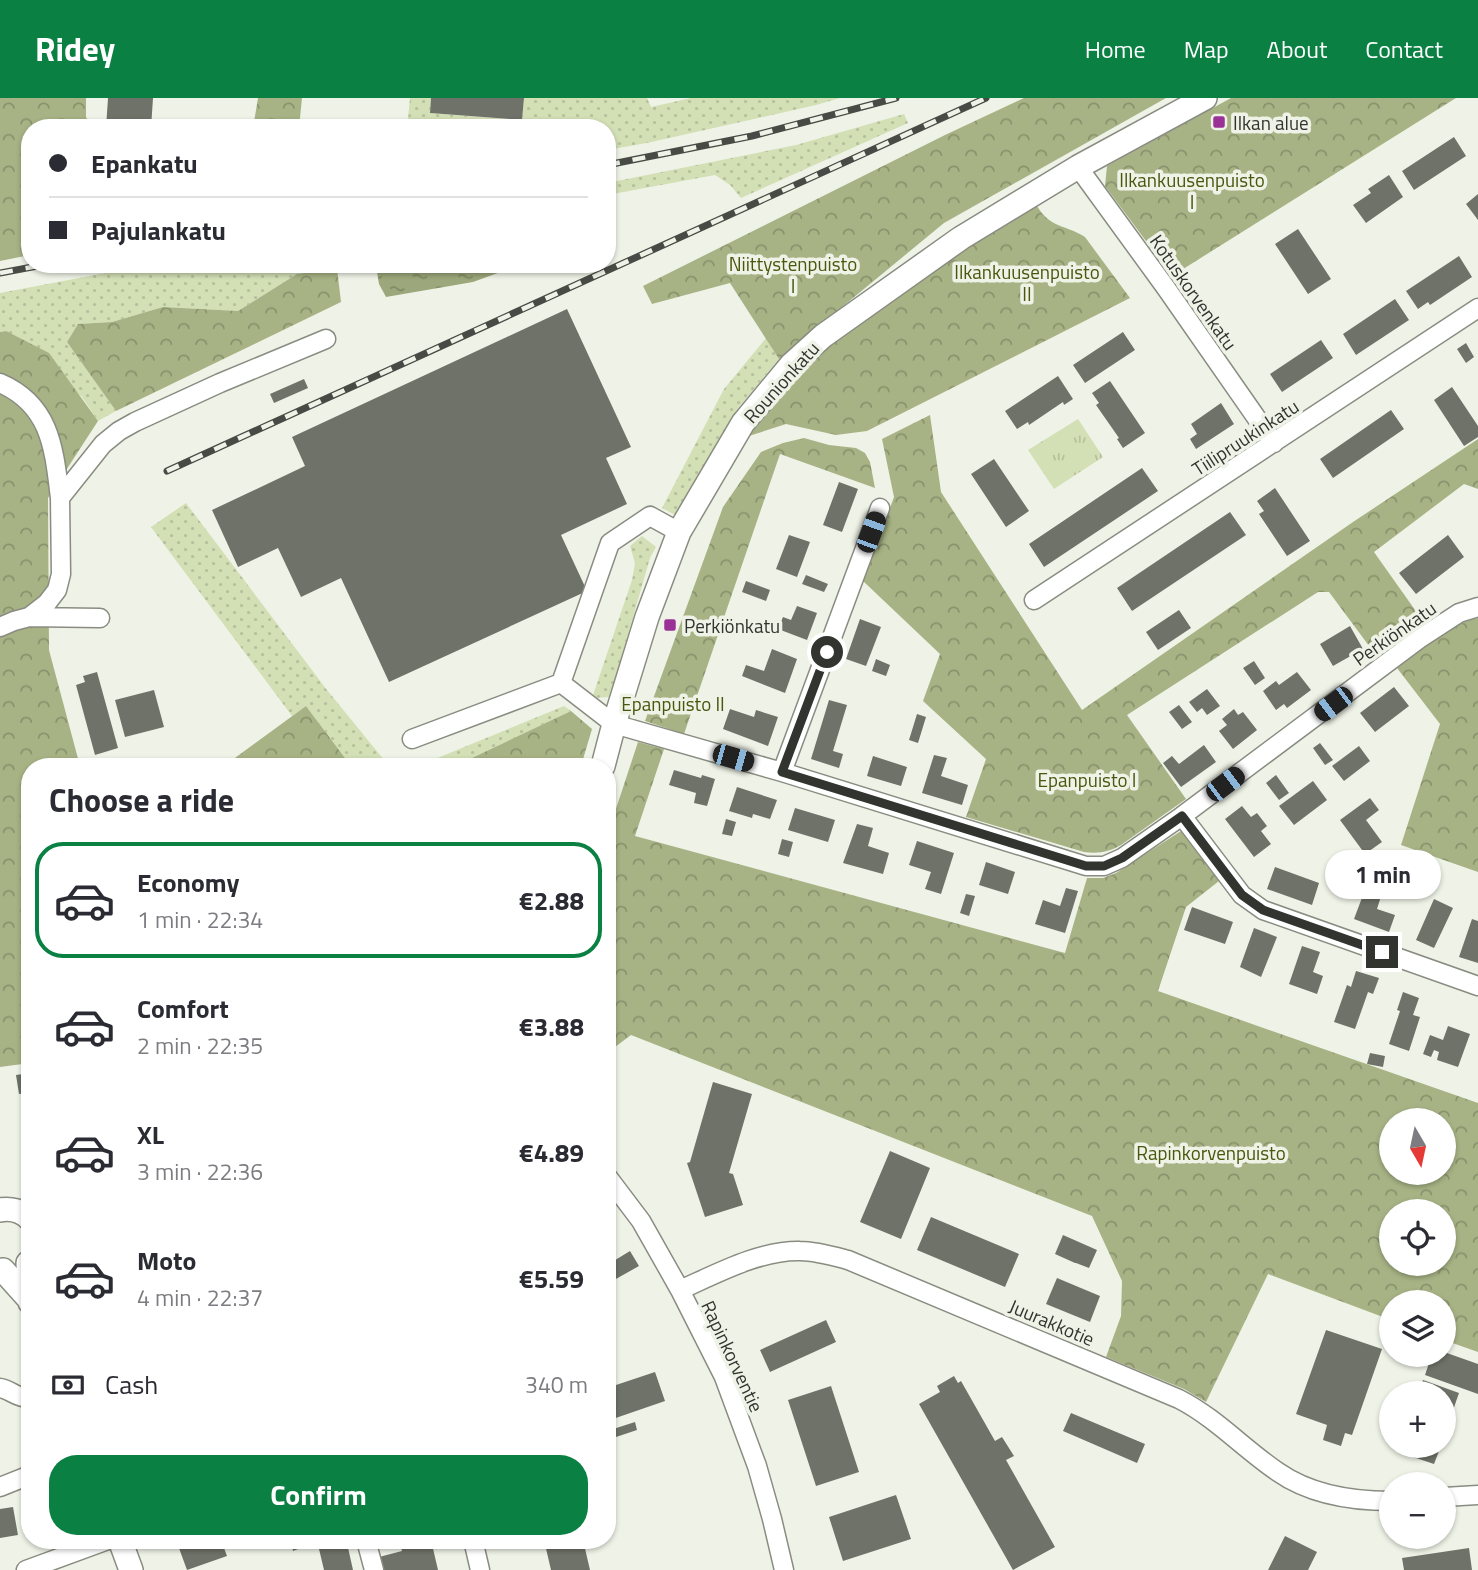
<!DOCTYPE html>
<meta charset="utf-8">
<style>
:root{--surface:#fff;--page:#f2f2f3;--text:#2b2b33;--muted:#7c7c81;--line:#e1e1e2;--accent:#0b8043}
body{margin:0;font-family:"Titillium Web",sans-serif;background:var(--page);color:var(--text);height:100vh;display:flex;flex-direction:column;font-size:26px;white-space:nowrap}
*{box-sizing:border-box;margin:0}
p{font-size:23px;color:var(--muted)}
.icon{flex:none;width:38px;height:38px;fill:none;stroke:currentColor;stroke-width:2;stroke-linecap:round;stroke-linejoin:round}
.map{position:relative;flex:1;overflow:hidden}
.details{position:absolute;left:21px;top:660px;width:595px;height:791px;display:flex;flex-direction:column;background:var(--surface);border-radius:28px;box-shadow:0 2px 5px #0004}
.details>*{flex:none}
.guide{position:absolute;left:21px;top:21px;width:595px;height:154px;border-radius:28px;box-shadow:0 2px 5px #0004;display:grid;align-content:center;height:154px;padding:0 28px;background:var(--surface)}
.needle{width:46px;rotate:171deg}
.buttons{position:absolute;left:1379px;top:1010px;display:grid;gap:14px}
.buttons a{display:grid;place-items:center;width:77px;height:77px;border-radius:50%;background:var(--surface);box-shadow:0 2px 5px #0004;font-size:35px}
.end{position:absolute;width:32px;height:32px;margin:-16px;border:9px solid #32342f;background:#fff;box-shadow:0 0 0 4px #fff}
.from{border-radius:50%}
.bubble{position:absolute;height:49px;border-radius:24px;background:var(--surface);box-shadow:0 2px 5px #0004;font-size:23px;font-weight:700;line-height:49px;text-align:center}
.car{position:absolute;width:21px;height:42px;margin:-21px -10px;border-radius:9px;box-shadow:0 0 5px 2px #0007;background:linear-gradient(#222 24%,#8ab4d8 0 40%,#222 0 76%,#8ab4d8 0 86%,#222 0)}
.guide b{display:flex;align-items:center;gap:24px;height:66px;font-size:26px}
.guide b+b{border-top:2px solid var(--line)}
.guide i{width:18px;height:18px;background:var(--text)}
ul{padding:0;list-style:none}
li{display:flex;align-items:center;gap:21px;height:116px;margin:0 14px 10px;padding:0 14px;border:4px solid transparent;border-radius:28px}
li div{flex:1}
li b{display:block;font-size:26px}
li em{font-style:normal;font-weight:700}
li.on{border-color:var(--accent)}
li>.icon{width:63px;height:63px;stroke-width:1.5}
h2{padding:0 28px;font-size:32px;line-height:84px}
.pay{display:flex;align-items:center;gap:18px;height:77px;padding:0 28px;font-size:26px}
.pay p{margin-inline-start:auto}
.primary-button{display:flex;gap:14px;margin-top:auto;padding:14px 28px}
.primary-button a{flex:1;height:80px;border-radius:28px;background:var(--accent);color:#fff;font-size:28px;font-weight:700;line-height:80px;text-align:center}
header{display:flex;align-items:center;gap:42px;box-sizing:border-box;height:98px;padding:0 35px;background:var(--accent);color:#fff}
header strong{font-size:33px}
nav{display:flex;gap:38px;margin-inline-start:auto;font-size:24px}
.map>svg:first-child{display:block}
.grass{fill:url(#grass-dots)}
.forest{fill:url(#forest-crowns);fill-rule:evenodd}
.park{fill:url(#park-tufts)}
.water{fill:url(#water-ripples)}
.building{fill:#6f7268}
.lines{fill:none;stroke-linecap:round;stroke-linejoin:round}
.minor-casing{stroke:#898c81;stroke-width:21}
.major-casing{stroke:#898c81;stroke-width:26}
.minor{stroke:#fff;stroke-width:18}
.major{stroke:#fff;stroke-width:23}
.rail-casing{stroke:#484b45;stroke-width:7}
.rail{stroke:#eff3e7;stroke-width:4.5;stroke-dasharray:13;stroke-linecap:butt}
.route{stroke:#32342f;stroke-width:9}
.poi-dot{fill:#9a3194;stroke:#eff3e7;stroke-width:2.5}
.labels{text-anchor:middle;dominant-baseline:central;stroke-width:7;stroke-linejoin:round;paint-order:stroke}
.poi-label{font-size:19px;fill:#32342f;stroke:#eff3e7;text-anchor:start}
.park-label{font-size:19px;fill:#49570e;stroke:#eff3e7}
.street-label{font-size:19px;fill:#32342f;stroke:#eff3e7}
</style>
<header>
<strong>Ridey</strong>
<nav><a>Home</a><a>Map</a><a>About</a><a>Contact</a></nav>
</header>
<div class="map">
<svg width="1478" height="1472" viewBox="0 0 1478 1472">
<defs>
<pattern id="grass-dots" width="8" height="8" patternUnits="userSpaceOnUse" patternTransform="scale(1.75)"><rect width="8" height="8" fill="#d3dfb5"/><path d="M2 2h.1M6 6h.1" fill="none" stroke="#b6c09c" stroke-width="1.8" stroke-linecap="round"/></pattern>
<pattern id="forest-crowns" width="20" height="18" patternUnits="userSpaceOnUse" patternTransform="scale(1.75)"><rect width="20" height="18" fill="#a7b385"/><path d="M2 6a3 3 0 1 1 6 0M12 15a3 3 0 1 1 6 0" fill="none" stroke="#89926d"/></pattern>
<pattern id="park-tufts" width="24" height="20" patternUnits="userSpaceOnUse" patternTransform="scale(1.75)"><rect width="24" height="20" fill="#d3dfb5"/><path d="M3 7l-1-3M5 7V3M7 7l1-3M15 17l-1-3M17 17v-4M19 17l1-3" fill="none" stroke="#b6c09c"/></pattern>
<pattern id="water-ripples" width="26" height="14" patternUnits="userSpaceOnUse" patternTransform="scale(1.75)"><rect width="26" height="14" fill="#9ca87b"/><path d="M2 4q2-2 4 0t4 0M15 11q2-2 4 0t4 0" fill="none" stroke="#808a65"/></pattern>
</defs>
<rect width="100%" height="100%" fill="#eff3e7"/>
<path class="grass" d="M 410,0 L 431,0 L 430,15 L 522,22 L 524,0 L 647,0 L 651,9 L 691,0 L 840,0 L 816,7 L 647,45 L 607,52 L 607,30 L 407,30 Z
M 904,16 L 908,25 L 741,100 L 730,87 L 715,77 L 607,97 L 607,85 L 796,47 Z
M 153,166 L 339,166 L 337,170 L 297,176 L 238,213 L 163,209 L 112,224 L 78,226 L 67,244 L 116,313 L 98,323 L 82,299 L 6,233 L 0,234 L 0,195 Z
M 766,240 L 779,261 L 738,310 L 675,417 L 662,410 L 724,291 Z
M 186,405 L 327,592 L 389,668 L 351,668 L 306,608 L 292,618 L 151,429 Z
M 642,438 L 656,449 L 650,460 L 610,599 L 592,600 L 632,482 L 635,465 L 630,448 Z
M 564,608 L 571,613 L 455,668 L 418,668 Z"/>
<path class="forest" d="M 0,0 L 86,0 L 86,19 L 92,30 L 30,30 L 30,157 L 0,163 Z
M 258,0 L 302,0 L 299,30 L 253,30 Z
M 1024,0 L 1166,0 L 944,125 L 779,261 L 730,185 L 652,206 L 643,188 L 945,37 Z
M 1231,0 L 1456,0 L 1172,178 L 1105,88 L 1107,68 Z
M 1037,108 C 1051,131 1065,126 1085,139 L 1130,200 L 867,333 L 836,337 L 786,326 L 749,338 L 788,287 L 867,212 L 956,153 Z
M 337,170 L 341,204 L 116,313 L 67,244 L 78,226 L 112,224 L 163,209 L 238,213 L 297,176 Z
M 6,233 L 49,255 L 98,323 L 48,400 L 49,552 L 80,668 L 30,668 L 30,965 L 0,969 L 0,234 Z
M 930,317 L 941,394 L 1082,612 L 1353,424 L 1478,341 L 1478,391 L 1464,386 L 1374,454 L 1425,526 L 1378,560 L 1329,494 L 1318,494 L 1127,617 L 1186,701 L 1121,747 C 1109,754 1098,756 1084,754 L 966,719 L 986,661 L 923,603 L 940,556 L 863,483 L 894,399 L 882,341 Z
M 804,340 L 829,347 L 856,350 L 865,355 L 870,364 L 875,390 L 780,356 L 684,636 L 645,623 L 723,409 L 761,354 L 783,345 Z
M 1478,520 L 1478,774 L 1401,747 L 1440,626 L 1397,570 C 1417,556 1455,523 1478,520 Z
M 306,608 L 351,668 L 224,668 Z
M 571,613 L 592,631 L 581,668 L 455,668 Z
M 638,644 L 664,651 L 635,738 L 1065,855 L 1087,780 L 1103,780 L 1116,775 L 1181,733 L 1219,783 L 1186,809 L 1158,893 L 1478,1005 L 1478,1254 L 1444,1242 L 1444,1204 L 1391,1204 L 1391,1222 L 1268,1176 L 1206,1304 L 1184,1291 L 1106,1259 L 1121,1218 L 1122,1183 L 1092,1118 L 631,937 L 607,955 L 607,738 ZM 1391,1022 L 1444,1022 L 1444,1074 L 1391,1074 ZM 1391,1113 L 1444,1113 L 1444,1166 L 1391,1166 Z"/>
<path class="park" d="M 1078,321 L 1103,359 L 1054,391 L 1028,352 Z"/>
<path class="water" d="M 389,166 L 506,166 L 506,172 L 473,184 L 386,199 L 379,186 L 376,168 Z"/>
<path class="building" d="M 108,0 L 153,0 L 151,30 L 106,30 Z
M 431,0 L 524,0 L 522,22 L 430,15 Z
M 1454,39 L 1466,58 L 1414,92 L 1402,73 Z
M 1389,77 L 1403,99 L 1366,125 L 1353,107 L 1371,95 L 1368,91 Z
M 1478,96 L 1478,122 L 1466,106 Z
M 1298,131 L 1331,181 L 1308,196 L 1275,146 Z
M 1459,158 L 1472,179 L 1430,207 L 1428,204 L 1418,211 L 1406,193 Z
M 1395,201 L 1409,222 L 1356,257 L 1343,236 Z
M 567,211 L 631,349 L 606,360 L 627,406 L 561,437 L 587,493 L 389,584 L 341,480 L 301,499 L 278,450 L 238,469 L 212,412 L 305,368 L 292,339 Z
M 1123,234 L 1135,252 L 1085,285 L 1073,267 Z
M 1321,242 L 1333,260 L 1282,294 L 1270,276 Z
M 1466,245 L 1474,259 L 1466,265 L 1457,251 Z
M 1058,278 L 1073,301 L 1064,307 L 1063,304 L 1029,327 L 1028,324 L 1017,331 L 1005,313 Z
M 304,281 L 308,290 L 274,305 L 270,296 Z
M 1110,283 L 1145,335 L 1123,350 L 1117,341 L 1119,340 L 1096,307 L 1099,305 L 1092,295 Z
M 1452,289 L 1478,328 L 1478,339 L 1464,348 L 1434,302 Z
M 1221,305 L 1234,326 L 1196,351 L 1190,341 L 1197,336 L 1191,326 Z
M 1391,312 L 1404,331 L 1333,380 L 1320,361 Z
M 994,361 L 1029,413 L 1006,429 L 971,376 Z
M 1142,370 L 1158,393 L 1044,469 L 1029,446 Z
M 839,384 L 858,391 L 842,434 L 823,427 Z
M 1275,390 L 1310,443 L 1287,458 L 1259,416 L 1264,413 L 1257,403 Z
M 1230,414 L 1246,437 L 1132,513 L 1117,490 Z
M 789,437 L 810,444 L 797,479 L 776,471 Z
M 1448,437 L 1464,459 L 1416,496 L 1399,475 Z
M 806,477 L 828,486 L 824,494 L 802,486 Z
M 746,483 L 770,492 L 766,503 L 742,494 Z
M 797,508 L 817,515 L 807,542 L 778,531 L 783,519 L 791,522 Z
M 1179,512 L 1191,530 L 1158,552 L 1146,534 Z
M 860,521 L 881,529 L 866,568 L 846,561 Z
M 1350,528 L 1363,551 L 1333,568 L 1320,546 Z
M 772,551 L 797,561 L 785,595 L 742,578 L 746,567 L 764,573 Z
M 876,561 L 890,567 L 886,578 L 872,573 Z
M 1254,563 L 1265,580 L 1255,587 L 1243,570 Z
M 97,574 L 118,650 L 95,657 L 76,587 L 85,584 L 83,578 Z
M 1297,574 L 1311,592 L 1287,610 L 1284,606 L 1276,612 L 1263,593 L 1276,583 L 1279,587 Z
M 1394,589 L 1409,608 L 1375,634 L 1360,615 Z
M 1207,591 L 1220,608 L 1207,617 L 1202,610 L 1197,614 L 1189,604 Z
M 154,592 L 164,629 L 125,639 L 115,602 Z
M 829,602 L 847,607 L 833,653 L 843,656 L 839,670 L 811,661 Z
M 1179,607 L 1192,624 L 1182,631 L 1169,614 Z
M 730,611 L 754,619 L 756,612 L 778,619 L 768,648 L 723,631 Z
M 1234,611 L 1238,617 L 1243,614 L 1257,632 L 1233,651 L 1219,633 L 1227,627 L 1222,621 Z
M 917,616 L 926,619 L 918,645 L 909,642 Z
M 1320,645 L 1333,662 L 1325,667 L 1313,650 Z
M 1204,647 L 1216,664 L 1181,689 L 1163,665 L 1172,658 L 1179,666 Z
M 1359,648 L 1370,663 L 1344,683 L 1332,668 Z
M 934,657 L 947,660 L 941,678 L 968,687 L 962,707 L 922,695 Z
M 873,658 L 907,669 L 901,688 L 867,678 Z
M 674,672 L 701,680 L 702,677 L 715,681 L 707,708 L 694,705 L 696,695 L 669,687 Z
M 1276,677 L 1289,695 L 1279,702 L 1266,685 Z
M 1313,683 L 1327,702 L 1294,727 L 1279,708 Z
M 737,689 L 777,702 L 770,721 L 753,716 L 752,720 L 729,713 Z
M 1370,700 L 1379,712 L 1366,722 L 1382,744 L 1365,756 L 1340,722 Z
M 1242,708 L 1251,719 L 1257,715 L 1267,728 L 1261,733 L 1271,746 L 1254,759 L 1225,721 Z
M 795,710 L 835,722 L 828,744 L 788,732 Z
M 726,721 L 736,724 L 732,738 L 722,736 Z
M 857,726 L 873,730 L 868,748 L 889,755 L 883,776 L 843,765 Z
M 782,741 L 793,744 L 789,759 L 778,756 Z
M 917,743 L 954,755 L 941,796 L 925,791 L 931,774 L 909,767 Z
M 986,764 L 1015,774 L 1008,796 L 979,787 Z
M 1392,764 L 1399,773 L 1384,785 L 1377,775 Z
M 1275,769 L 1319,785 L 1312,807 L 1267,791 Z
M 1366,789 L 1382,795 L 1377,811 L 1395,817 L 1389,834 L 1354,821 Z
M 1066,790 L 1078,793 L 1065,835 L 1035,826 L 1043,802 L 1060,808 Z
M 966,796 L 975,798 L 969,818 L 960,815 Z
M 1434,801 L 1453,810 L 1434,850 L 1416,842 Z
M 1192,809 L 1233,824 L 1225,846 L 1184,832 Z
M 1472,821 L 1478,823 L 1478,865 L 1459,859 Z
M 1254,830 L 1277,839 L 1261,879 L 1240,869 Z
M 1302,848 L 1320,854 L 1313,874 L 1323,878 L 1317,896 L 1289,886 Z
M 1356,873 L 1379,880 L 1373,896 L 1368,894 L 1355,931 L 1334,924 L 1347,887 L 1351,889 Z
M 1403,894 L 1419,900 L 1413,917 L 1420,919 L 1409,953 L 1389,946 L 1400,913 L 1397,912 Z
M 1448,928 L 1470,936 L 1458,969 L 1437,962 L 1439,954 L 1434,952 L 1431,959 L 1423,956 L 1430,937 L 1443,942 Z
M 1370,955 L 1385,958 L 1383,969 L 1367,966 Z
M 30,975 L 30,995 L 19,996 L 16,977 Z
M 713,984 L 752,996 L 729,1075 L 733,1076 L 743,1107 L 705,1119 L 687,1065 L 690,1064 Z
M 890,1053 L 930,1070 L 901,1141 L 860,1124 Z
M 931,1119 L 1019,1156 L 1005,1189 L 917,1152 Z
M 1063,1137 L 1097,1152 L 1089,1170 L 1076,1165 L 1075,1165 L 1055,1156 Z
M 630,1153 L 639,1168 L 607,1186 L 607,1167 Z
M 1057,1180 L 1100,1198 L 1090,1224 L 1046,1206 Z
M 826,1222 L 836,1244 L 770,1274 L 760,1252 Z
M 1326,1232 L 1382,1251 L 1352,1337 L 1345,1335 L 1341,1348 L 1323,1342 L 1327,1327 L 1296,1316 Z
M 1444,1254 L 1478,1266 L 1478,1296 L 1425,1277 L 1432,1256 L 1444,1256 Z
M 655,1274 L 665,1303 L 607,1323 L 607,1290 Z
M 954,1278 L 958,1285 L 961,1283 L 995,1343 L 1002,1339 L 1014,1358 L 1006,1362 L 1055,1449 L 1013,1472 L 919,1306 L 940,1294 L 937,1288 Z
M 1423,1282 L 1459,1295 L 1444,1338 L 1444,1295 L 1418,1295 Z
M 831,1288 L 859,1374 L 816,1388 L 788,1302 Z
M 1071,1315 L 1145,1346 L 1137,1365 L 1063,1333 Z
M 635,1324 L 637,1332 L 610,1341 L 607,1333 Z
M 1400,1348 L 1441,1348 L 1434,1366 L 1398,1354 Z
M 896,1397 L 911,1441 L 843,1463 L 829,1419 Z
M 13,1409 L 18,1437 L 0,1440 L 0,1411 Z
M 1285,1438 L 1317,1454 L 1308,1472 L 1268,1472 Z
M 176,1442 L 221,1442 L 227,1458 L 187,1472 Z
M 291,1442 L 321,1442 L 293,1453 Z
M 390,1442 L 431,1442 L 438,1472 L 382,1472 L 379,1459 L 402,1453 L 400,1446 L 391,1448 Z
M 544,1442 L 583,1442 L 590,1472 L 551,1472 Z
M 347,1445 L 353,1472 L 324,1472 L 319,1451 Z
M 1469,1450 L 1472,1472 L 1404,1472 L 1402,1460 Z"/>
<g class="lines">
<g class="minor-casing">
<path id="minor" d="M 1078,69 L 1166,190 L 1274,345
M 0,285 C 51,307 54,351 60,400
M 1034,502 L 1478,210
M 29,519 L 47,505 L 57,492 L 61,476 L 60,400 L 103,346 L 119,333 L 135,324 L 220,285 L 326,241
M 0,529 L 14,523 L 29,519 L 100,520
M 561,585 L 610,445 L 650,418 L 679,434
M 412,641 L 561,585 L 614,626 L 782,674 L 1086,768 L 1104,768 L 1122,760 L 1182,718 L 1419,541 L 1459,515 L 1478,509
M 782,674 L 880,410
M 1182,718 L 1242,797 L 1263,812 L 1478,888
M 607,1078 L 641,1123 L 680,1192 L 724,1279 L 757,1368 L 772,1421 L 784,1472
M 680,1192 C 716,1176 760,1152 800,1153 C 816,1153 833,1158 848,1162 L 1179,1301 C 1216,1320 1244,1351 1278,1374 C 1311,1397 1352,1403 1391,1403
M 0,1290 C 12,1292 15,1300 30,1300
M 0,1389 L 30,1377
M 1444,1399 L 1478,1397
M 366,1442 L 374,1472
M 473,1442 L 480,1472
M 26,1472 L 108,1442"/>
</g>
<g class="major-casing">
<path id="major" d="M 603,668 L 614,626 L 647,519 L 679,434 L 743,325 L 791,267 L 823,238 L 961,140 L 1078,69 L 1205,0
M 0,1112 C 11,1110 22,1113 30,1121
M 28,1165 L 30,1204
M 3,1172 L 29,1201
M 120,1442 L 131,1472"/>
</g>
<use href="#minor" class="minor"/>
<use href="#major" class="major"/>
<g class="rail-casing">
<path id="rail" d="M 607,67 L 752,38 L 896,0
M 0,175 L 48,166
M 167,373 L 986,0"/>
</g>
<use href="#rail" class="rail"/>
</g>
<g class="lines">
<path class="route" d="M 827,554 L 782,674 L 1086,768 L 1104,768 L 1122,760 L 1182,718 L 1242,797 L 1263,812 L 1382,854"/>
</g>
<g class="poi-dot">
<rect x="1212" y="17" width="14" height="14" rx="3.5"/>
<rect x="663" y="520" width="14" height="14" rx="3.5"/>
</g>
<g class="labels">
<g class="poi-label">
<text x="1233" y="24">Ilkan alue</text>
<text x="684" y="527">Perkiönkatu</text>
</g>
<g class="park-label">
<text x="1192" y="81">Ilkankuusenpuisto<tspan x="1192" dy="22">I</tspan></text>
<text x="793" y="165">Niittystenpuisto<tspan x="793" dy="22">I</tspan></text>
<text x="1027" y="173">Ilkankuusenpuisto<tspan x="1027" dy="22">II</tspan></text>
<text x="673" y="605">Epanpuisto II</text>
<text x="1087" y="681">Epanpuisto I</text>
<text x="1211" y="1054">Rapinkorvenpuisto</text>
</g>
<g class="street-label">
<text transform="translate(1194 194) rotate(55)">Kotuskorvenkatu</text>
<text transform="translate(781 284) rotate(-48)">Rounionkatu</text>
<text transform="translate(1245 339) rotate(-33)">Tiilipruukinkatu</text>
<text transform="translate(1394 535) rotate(-35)">Perkiönkatu</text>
<text transform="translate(1052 1224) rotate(23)">Juurakkotie</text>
<text transform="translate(733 1258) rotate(65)">Rapinkorventie</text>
</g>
</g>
</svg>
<div class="buttons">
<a><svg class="needle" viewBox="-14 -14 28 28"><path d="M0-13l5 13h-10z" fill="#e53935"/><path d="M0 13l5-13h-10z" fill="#7c7c81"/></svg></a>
<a><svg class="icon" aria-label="locate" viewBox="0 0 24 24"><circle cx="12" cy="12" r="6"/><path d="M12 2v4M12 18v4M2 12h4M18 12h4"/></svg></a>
<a><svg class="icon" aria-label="layers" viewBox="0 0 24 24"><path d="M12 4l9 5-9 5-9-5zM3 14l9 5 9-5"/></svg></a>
<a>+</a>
<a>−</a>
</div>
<i class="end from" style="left:827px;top:554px"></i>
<i class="end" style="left:1382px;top:854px"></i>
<div class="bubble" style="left:1325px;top:752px;width:116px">1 min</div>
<i class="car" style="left:871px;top:434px;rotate:20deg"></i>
<i class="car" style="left:1333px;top:606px;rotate:233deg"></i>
<i class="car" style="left:733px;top:660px;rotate:106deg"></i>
<i class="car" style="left:1225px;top:686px;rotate:53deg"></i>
<div class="guide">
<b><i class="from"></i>Epankatu</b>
<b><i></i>Pajulankatu</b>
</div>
<section class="details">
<h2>Choose a ride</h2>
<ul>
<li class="on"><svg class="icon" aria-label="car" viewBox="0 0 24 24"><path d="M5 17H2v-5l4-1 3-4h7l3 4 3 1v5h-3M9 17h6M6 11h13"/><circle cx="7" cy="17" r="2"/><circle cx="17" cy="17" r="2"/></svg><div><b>Economy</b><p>1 min · 22:34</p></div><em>€2.88</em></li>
<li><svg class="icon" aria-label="car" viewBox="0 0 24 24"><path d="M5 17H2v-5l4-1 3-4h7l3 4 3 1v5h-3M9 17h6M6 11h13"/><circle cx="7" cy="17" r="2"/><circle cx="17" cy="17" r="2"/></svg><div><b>Comfort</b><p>2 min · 22:35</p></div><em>€3.88</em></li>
<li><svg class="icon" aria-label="car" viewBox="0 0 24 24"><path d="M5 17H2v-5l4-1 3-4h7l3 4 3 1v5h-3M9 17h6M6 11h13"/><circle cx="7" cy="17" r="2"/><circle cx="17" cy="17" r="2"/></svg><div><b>XL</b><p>3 min · 22:36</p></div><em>€4.89</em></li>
<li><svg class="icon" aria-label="car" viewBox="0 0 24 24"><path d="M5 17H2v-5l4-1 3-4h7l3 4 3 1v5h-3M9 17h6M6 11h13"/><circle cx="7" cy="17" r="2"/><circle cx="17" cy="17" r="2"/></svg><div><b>Moto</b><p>4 min · 22:37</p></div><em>€5.59</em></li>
</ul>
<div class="pay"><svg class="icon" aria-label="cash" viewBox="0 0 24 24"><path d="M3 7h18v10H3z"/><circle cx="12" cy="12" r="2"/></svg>Cash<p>340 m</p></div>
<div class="primary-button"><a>Confirm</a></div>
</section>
</div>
